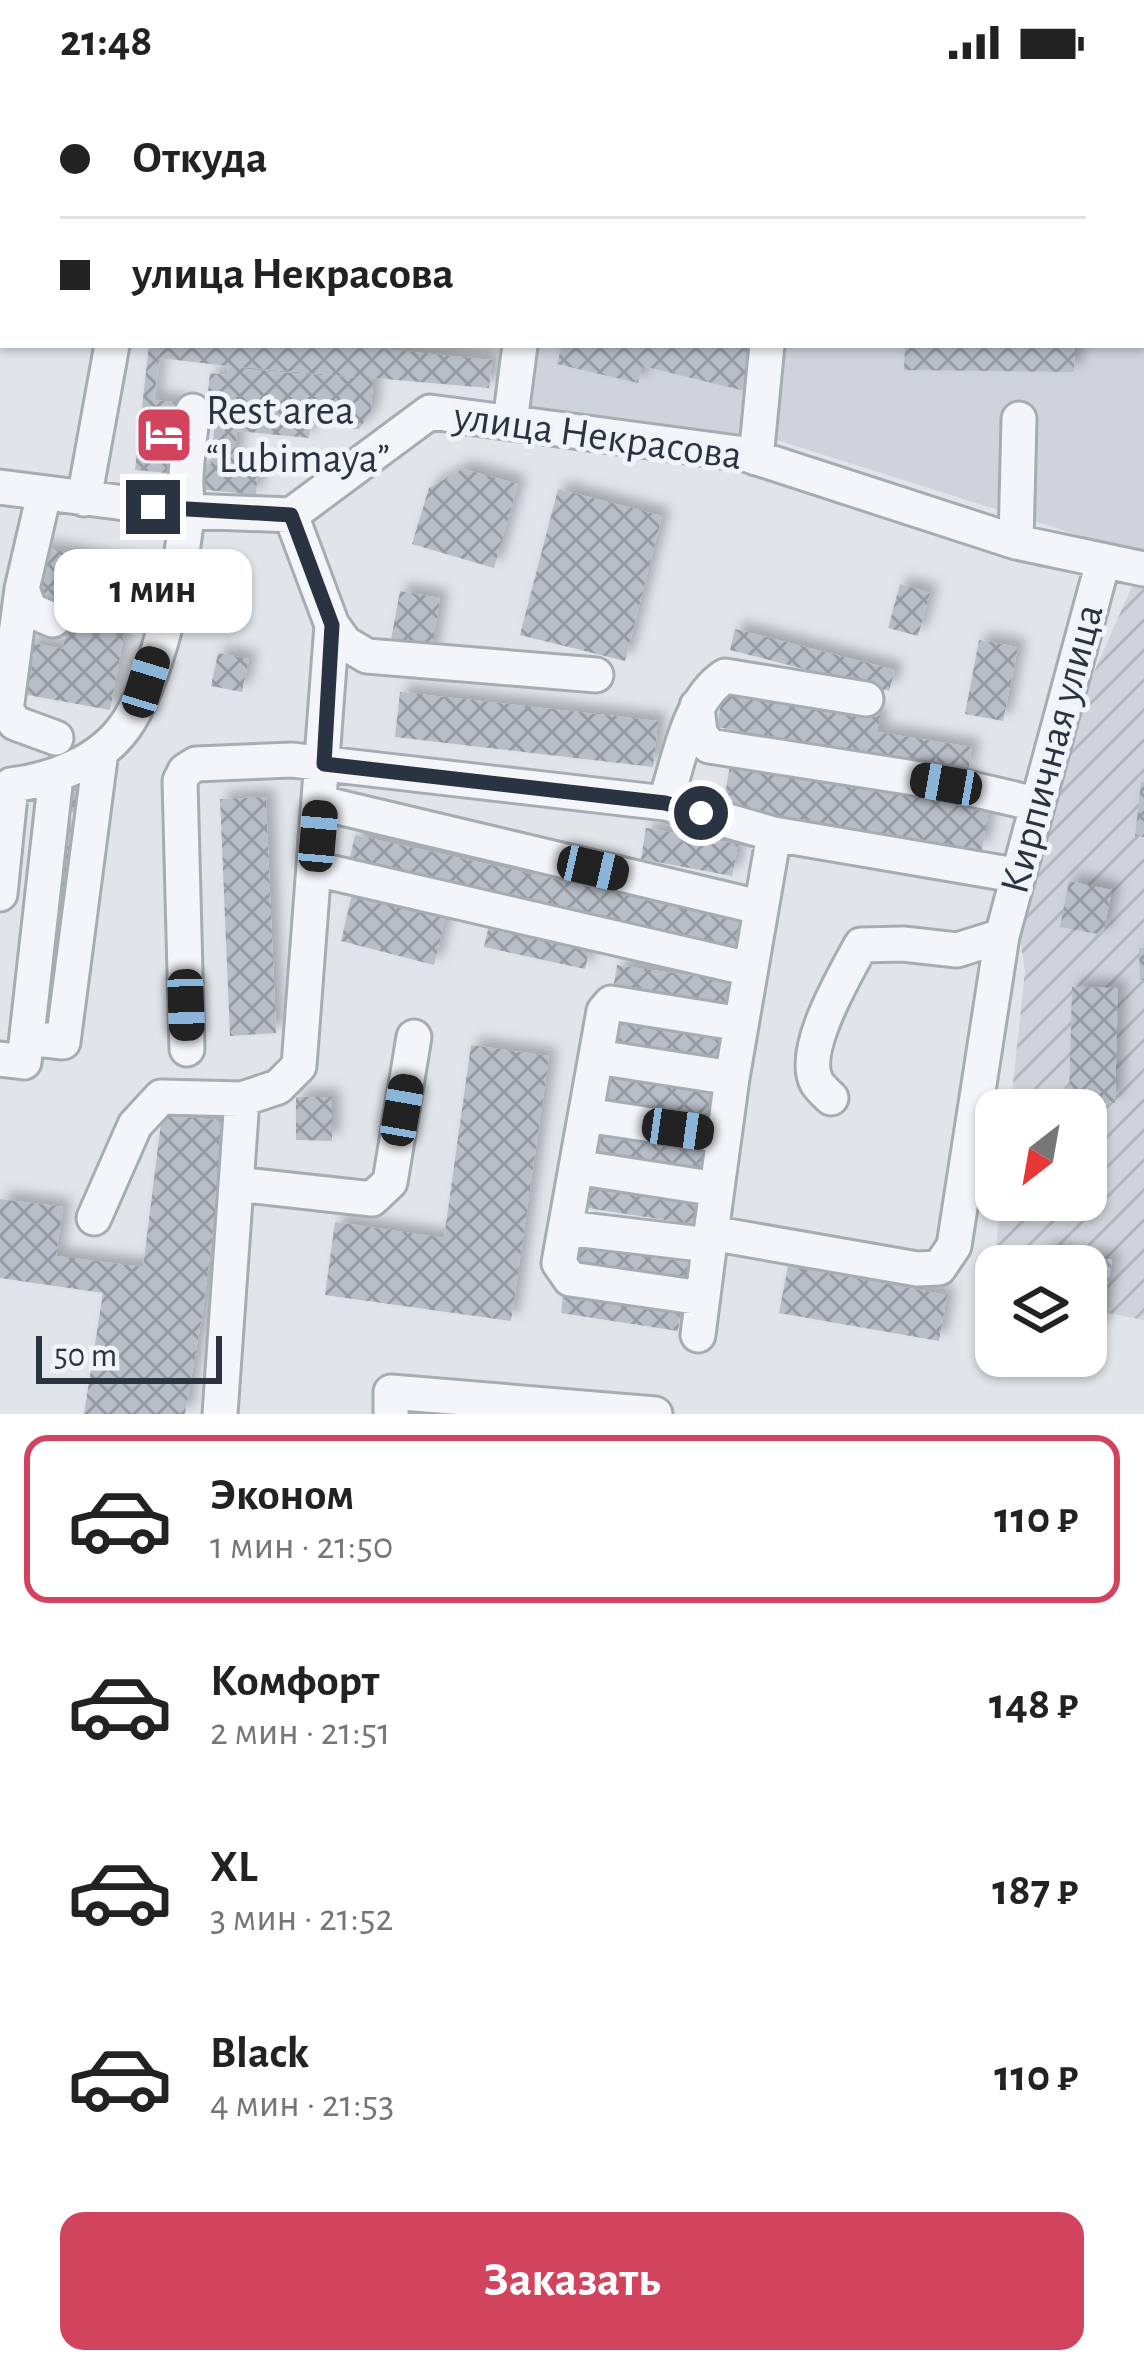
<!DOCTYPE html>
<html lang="ru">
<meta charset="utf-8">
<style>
:root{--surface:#fff;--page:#f2f2f2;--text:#222;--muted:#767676;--line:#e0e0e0;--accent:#d2435d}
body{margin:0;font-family:"Alegreya Sans",sans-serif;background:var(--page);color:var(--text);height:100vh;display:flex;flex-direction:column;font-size:45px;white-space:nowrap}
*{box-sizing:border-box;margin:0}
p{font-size:39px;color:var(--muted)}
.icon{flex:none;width:66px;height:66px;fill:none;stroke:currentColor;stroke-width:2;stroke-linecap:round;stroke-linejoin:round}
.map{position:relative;height:1330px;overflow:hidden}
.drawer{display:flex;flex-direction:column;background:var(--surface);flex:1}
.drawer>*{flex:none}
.guide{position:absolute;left:0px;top:0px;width:1146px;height:264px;box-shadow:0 3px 9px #0004;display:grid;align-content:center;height:264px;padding:0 60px;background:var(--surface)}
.needle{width:78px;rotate:211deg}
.controls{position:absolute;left:975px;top:1005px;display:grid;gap:24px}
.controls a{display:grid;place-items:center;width:132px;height:132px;border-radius:24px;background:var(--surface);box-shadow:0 3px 9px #0004;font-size:60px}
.scale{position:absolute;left:36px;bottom:30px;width:186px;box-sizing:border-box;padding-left:12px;border:6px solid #293342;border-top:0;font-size:33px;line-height:42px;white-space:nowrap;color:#293342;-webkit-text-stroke:9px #f0f3f7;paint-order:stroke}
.end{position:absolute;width:54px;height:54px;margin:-27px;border:15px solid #293342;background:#fff;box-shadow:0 0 0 6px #fff}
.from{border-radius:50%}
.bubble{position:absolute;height:84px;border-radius:24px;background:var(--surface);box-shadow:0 3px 9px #0004;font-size:39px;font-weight:600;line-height:84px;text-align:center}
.car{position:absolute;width:36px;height:72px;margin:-36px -18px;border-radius:15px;box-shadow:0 0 9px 3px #0007;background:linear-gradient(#222 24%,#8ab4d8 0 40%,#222 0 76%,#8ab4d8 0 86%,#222 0)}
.guide b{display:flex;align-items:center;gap:42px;height:114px;font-size:45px}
.guide b+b{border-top:3px solid var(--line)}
.guide i{width:30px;height:30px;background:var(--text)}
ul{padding:21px 0 0;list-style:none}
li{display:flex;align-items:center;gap:36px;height:168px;margin:0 24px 18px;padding:0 36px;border:6px solid transparent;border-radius:24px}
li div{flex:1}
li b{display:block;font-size:45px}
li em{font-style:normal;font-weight:600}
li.selected{border-color:var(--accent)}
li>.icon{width:108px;height:108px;stroke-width:1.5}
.cta{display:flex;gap:24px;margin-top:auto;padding:24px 60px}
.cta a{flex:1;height:138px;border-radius:24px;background:var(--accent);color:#fff;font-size:48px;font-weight:600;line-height:138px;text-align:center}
.status{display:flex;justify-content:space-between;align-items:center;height:84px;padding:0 60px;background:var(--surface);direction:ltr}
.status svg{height:33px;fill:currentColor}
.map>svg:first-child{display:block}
.built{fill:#cfd4dc}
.industrial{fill:url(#industrial-furrows)}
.building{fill:url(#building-cross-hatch);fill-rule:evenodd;filter:url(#shadow)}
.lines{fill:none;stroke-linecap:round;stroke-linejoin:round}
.minor-casing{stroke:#a6acb4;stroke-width:39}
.minor{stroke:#f4f5f8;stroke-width:33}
.route{stroke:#293342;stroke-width:15}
.labels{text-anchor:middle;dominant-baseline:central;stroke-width:10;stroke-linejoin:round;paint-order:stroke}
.poi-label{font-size:42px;fill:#293342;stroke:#f0f3f7;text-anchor:start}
.street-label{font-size:42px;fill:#293342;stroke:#f0f3f7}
</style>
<div class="status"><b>21:48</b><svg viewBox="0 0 49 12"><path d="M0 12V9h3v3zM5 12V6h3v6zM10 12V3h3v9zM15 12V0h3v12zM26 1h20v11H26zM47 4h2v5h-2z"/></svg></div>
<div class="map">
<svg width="1144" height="1330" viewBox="0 0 1144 1330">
<defs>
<pattern id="industrial-furrows" width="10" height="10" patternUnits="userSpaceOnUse" patternTransform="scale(3)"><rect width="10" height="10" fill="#cfd4dc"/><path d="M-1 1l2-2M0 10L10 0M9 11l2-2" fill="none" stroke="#b2b6be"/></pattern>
<pattern id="building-cross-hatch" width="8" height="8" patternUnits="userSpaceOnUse" patternTransform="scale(3)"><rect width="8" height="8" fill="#b8bec7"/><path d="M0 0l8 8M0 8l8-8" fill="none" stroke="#969ba3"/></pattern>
<filter id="shadow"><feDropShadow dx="8" dy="-8" stdDeviation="6" flood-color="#0004"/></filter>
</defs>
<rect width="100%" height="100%" fill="#e1e5ea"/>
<path class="built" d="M 562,0 L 1144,0 L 1144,472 L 770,354 L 506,320 L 517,261 L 1143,261 L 1143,3 L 561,3 Z"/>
<path class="industrial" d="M 1132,502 L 1144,503 L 1144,1236 L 1086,1225 L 1086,1182 L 996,1182 L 996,1208 L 991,1207 L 1001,1116 L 1086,1116 L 1086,1026 L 1010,1026 L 1025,888 L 1016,829 L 1069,645 Z"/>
<path class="building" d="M 149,261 L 342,261 L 492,276 L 489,304 L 373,294 L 371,329 L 359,345 L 342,344 L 342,326 L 313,323 L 309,354 L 237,347 L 234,382 L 258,385 L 256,411 L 198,405 L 201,379 L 211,380 L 215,336 L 205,336 L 210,289 L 227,291 L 228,282 L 159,274 L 154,316 L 184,319 L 177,390 L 135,386 ZM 243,283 L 356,293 L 356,294 L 243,285 Z
M 562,261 L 760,261 L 749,308 L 642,282 L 638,299 L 557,280 Z
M 905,261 L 1075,261 L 1074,288 L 904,286 Z
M 463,385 L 518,400 L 494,484 L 412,460 L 429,404 Z
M 558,405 L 662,432 L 625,577 L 520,551 Z
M 39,463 L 137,482 L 110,626 L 17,609 L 28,558 L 63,565 L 70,519 L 30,513 Z
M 900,500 L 930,509 L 918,552 L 888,544 Z
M 400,507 L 440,514 L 430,575 L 389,567 Z
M 735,545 L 895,586 L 889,607 L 730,566 Z
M 979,556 L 1018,563 L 1003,637 L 965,630 Z
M 218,569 L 249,575 L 242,608 L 211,602 Z
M 723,606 L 880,631 L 877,648 L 972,663 L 968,688 L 743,658 L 745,648 L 717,643 Z
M 400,608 L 658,637 L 653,683 L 395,653 Z
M 732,670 L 991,714 L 982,766 L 723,722 Z
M 1141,698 L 1144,698 L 1144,753 L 1135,752 Z
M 57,707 L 82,708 L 82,729 L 56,728 Z
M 266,713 L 276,949 L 230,952 L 220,715 Z
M 646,744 L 738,760 L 732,792 L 641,775 Z
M 53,746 L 78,749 L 57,945 L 31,942 Z
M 355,751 L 746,837 L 738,873 L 347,787 Z
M 1069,797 L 1112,806 L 1103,851 L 1060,843 Z
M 353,806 L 446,830 L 434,881 L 341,857 Z
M 489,841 L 590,863 L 585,885 L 484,863 Z
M 1139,864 L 1144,864 L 1144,896 L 1140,896 Z
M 617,881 L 734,898 L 730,923 L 613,905 Z
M 1072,903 L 1118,904 L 1115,1019 L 1069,1018 Z
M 613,935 L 730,953 L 726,978 L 609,960 Z
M 471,961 L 549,972 L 511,1237 L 325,1211 L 335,1138 L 444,1154 Z
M 602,985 L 719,1003 L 713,1034 L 596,1016 Z
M 296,1013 L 332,1013 L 332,1057 L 296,1056 Z
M 162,1031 L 227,1037 L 203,1226 L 185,1330 L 84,1330 L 103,1209 L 0,1194 L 0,1115 L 63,1123 L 56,1172 L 143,1183 Z
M 594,1043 L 711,1062 L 708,1086 L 591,1068 Z
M 585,1098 L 702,1117 L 698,1141 L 581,1123 Z
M 578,1153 L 695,1171 L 691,1196 L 574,1178 Z
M 1044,1165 L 1112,1176 L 1100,1247 L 1086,1245 L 1086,1182 L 1042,1182 Z
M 788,1182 L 947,1211 L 939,1257 L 779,1229 Z
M 564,1204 L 681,1222 L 678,1247 L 561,1229 Z"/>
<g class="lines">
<g class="minor-casing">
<path id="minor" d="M 291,3 L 291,0
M 551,3 L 552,0
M 776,3 L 777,0
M 1079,3 L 1079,0
M 1143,12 L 1144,12
M 1143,163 L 1144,163
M 0,169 L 3,169
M 510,338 L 520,261
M 756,374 L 767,261
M 0,403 L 188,427 L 291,431 L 430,328 L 745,370 L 1016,458 L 1144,485
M 44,410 L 22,505 L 30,526 L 53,536
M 84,415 L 112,261
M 1016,458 L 1019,335
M 22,505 L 6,626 L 15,639 L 56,654
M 332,541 L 345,559 L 367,572 L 596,591
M 697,622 L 700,649 L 709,662 L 946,699 L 1036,720
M 321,719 L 759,823
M 665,719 C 679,678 687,617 725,592 L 866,615
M 774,750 L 732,994 L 711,1149 L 917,1185 L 939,1184 L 954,1162 L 1002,852 L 1103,478
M 316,785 L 750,885
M 0,810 L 11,701 C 52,696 98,679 124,644 C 156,601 182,483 187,430 C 188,417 185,405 186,392 C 187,371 190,349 193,327
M 27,954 L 63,958 L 101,667
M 187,965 L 180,697 L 185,687 L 196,680 L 292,676 L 665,719 L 774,750 L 1015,791
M 597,973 L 732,994
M 0,975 L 24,978 L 56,692
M 831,1014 C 826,1009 821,1005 817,999 C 799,967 845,891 861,861 L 903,860 L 957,866 L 1002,852
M 586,1031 L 724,1052
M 576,1083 L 717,1105
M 236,1100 L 372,1115 L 390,1098 L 414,953
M 94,1134 L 135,1041 L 161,1013 L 242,1015 L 278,1003 L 299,982 L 332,541 L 291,431
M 566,1144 L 709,1161
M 702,1214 L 570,1195 L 559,1179 L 604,927 L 611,919 L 741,940
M 698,1251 L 711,1149
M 220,1330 L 242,1015
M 391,1330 L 391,1308 L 655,1330"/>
</g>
<use href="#minor" class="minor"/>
</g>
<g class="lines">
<path class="route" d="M 153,423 L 291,431 L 332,541 L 324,680 L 665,719 L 701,729"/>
</g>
<defs>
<g id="hotel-square" transform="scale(3)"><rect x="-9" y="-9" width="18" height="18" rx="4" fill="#d2435d" stroke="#f0f3f7"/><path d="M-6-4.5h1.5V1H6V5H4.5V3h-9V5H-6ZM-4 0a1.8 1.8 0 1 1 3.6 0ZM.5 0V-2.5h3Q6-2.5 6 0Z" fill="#fff"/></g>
</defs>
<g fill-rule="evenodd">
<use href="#hotel-square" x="164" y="351"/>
</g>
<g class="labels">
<g class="poi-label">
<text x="206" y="327">Rest area<tspan x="206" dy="48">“Lubimaya”</tspan></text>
</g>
<g class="street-label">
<text transform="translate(598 352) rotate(8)">улица Некрасова</text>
<text transform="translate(1052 665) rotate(-75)">Кирпичная улица</text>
</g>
</g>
</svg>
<div class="controls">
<a><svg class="needle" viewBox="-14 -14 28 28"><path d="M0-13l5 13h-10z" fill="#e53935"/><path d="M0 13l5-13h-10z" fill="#767676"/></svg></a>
<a><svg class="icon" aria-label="layers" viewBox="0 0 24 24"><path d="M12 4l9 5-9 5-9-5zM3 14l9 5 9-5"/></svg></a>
</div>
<div class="scale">50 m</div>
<i class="end from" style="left:701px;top:729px"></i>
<i class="end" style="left:153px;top:423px"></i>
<div class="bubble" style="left:54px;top:465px;width:198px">1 мин</div>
<i class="car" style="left:146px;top:598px;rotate:17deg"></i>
<i class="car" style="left:946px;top:700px;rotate:280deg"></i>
<i class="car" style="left:318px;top:752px;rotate:5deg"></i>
<i class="car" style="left:593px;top:784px;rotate:103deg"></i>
<i class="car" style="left:186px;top:921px;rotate:178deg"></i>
<i class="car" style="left:402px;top:1026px;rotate:10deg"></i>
<i class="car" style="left:678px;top:1045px;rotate:98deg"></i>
<div class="guide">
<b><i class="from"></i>Откуда</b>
<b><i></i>улица Некрасова</b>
</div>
</div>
<section class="drawer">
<ul>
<li class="selected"><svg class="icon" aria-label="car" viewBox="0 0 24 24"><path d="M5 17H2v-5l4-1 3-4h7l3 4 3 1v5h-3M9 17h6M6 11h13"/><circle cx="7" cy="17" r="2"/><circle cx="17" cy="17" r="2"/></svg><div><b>Эконом</b><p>1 мин · 21:50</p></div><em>110 ₽</em></li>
<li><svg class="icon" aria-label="car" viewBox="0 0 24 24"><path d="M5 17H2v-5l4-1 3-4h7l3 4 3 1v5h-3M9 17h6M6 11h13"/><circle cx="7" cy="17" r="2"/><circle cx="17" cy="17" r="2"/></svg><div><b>Комфорт</b><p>2 мин · 21:51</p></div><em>148 ₽</em></li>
<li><svg class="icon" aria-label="car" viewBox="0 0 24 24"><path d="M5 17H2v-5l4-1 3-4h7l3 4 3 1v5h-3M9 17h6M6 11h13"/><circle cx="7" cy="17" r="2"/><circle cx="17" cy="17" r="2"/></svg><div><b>XL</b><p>3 мин · 21:52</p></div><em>187 ₽</em></li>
<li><svg class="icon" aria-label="car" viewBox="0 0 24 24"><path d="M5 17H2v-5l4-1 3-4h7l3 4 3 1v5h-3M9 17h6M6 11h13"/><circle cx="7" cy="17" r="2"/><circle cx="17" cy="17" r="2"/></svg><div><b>Black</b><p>4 мин · 21:53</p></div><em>110 ₽</em></li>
</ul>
<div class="cta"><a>Заказать</a></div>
</section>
